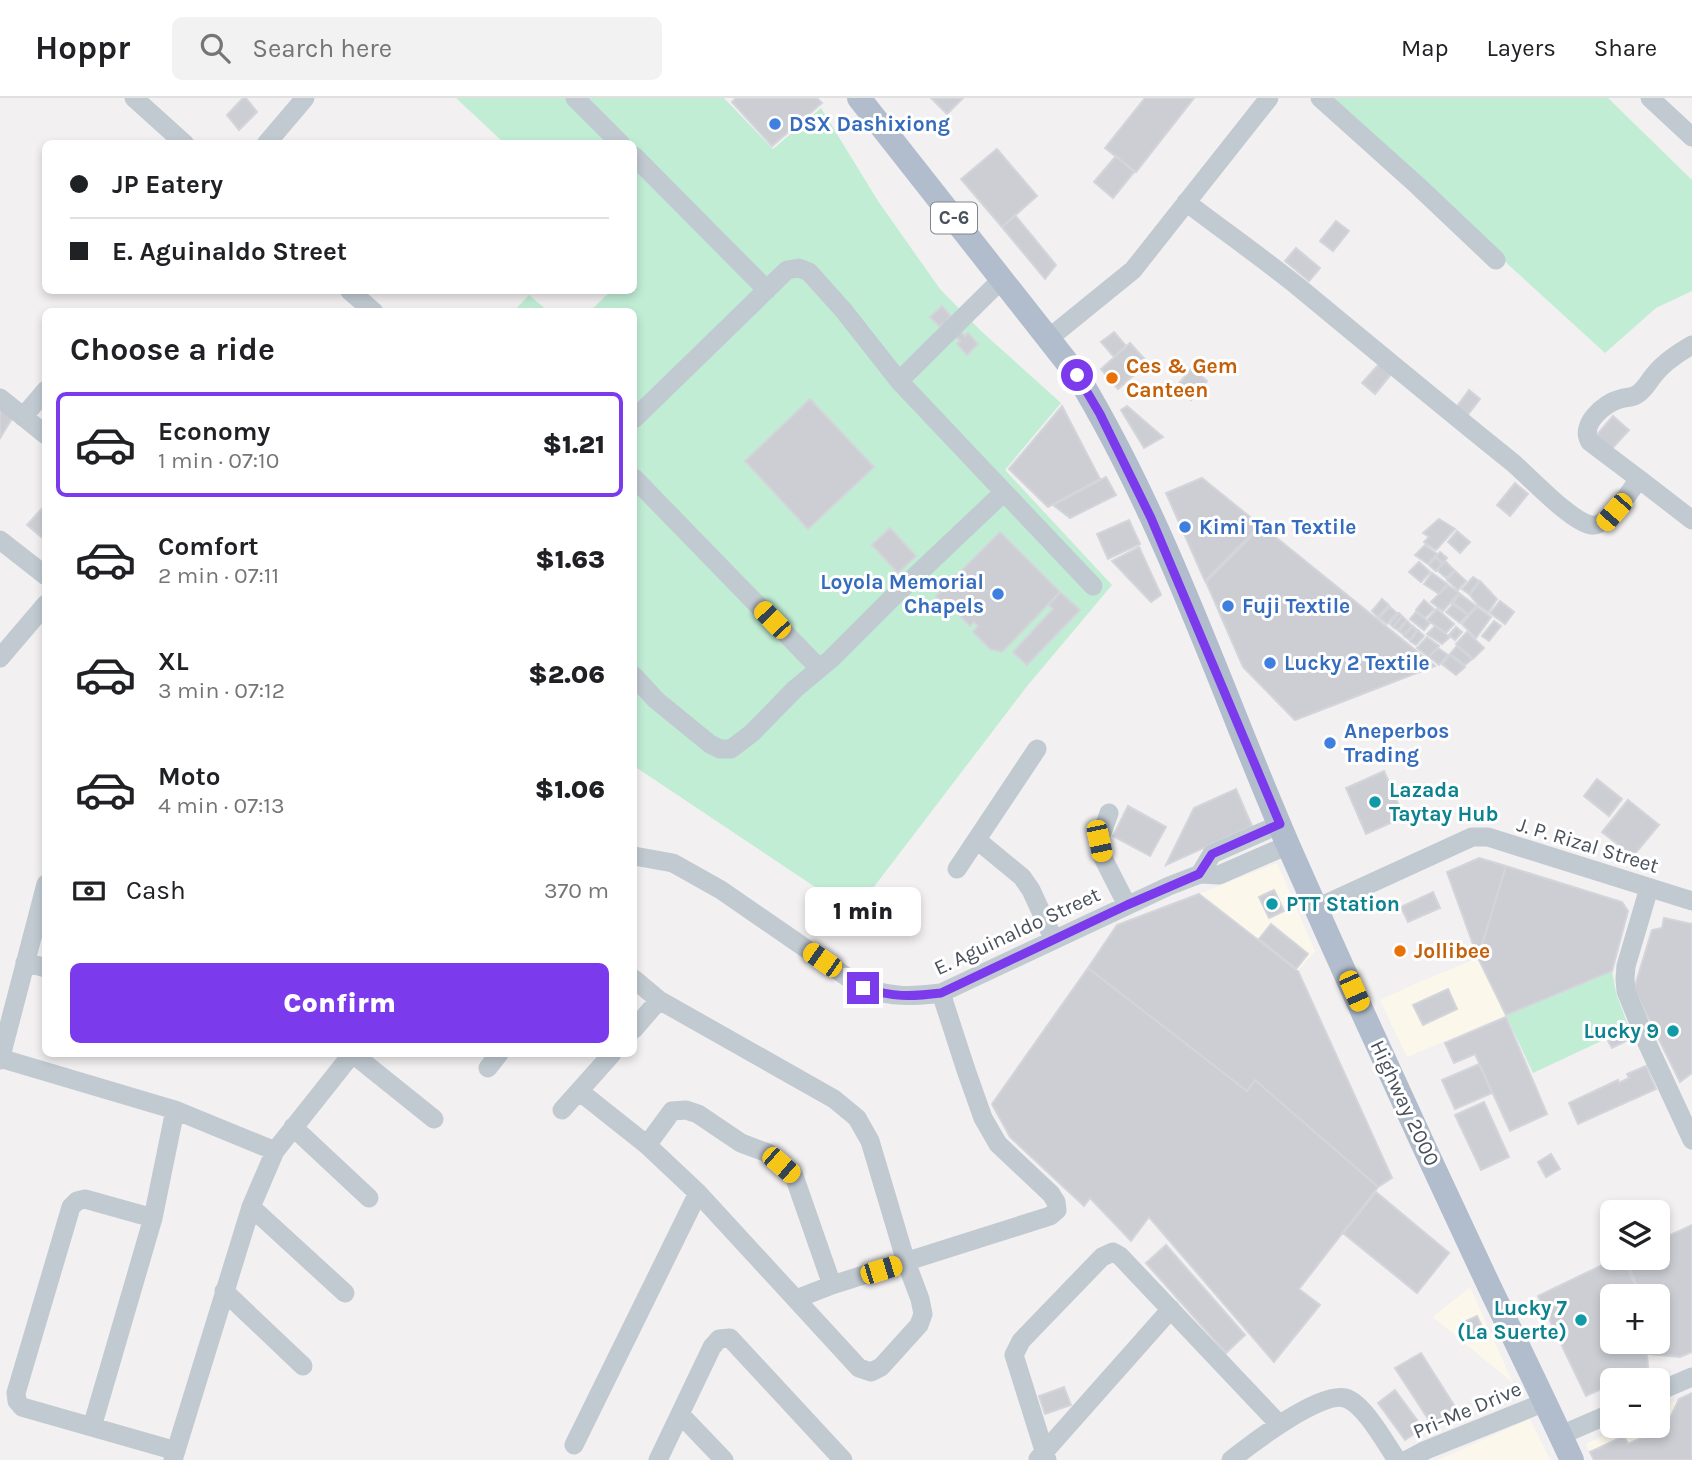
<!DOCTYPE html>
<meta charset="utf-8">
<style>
:root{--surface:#fff;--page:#f2f2f2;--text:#202124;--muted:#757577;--line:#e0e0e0;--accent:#7c3aed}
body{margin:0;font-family:Karla,sans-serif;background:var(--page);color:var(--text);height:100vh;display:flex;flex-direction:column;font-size:26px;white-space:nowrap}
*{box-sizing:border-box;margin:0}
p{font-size:23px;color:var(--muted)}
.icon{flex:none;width:38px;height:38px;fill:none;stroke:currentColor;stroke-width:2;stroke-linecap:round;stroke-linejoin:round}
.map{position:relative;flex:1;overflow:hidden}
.drawer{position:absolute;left:42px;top:210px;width:595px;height:749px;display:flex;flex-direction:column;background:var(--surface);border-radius:10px;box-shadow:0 4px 10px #0003}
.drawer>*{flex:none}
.hud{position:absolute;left:42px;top:42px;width:595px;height:154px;border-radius:10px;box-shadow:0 4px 10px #0003;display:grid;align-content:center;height:154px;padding:0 28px;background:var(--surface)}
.buttons{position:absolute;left:1600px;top:1102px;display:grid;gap:14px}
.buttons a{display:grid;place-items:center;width:70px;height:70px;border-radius:10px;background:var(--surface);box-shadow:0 4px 10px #0003;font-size:35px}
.end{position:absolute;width:32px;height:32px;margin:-16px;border:9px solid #7c3aed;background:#fff;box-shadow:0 0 0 4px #fff}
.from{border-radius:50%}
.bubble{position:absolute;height:49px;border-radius:10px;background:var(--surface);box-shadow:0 4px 10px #0003;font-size:23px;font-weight:800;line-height:49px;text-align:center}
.car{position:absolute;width:21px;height:42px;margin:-21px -10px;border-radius:9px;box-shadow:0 0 5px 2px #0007;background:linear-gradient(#f5c518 24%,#345 0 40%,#f5c518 0 76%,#345 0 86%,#f5c518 0)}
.hud b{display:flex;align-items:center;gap:24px;height:66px;font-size:26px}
.hud b+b{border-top:2px solid var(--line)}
.hud i{width:18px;height:18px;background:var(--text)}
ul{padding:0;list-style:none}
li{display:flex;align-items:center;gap:21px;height:105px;margin:0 14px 10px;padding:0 14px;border:4px solid transparent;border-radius:10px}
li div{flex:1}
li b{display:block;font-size:26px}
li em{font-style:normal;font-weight:800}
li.current{border-color:var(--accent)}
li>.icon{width:63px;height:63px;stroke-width:1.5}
h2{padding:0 28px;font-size:32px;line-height:84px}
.pay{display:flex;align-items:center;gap:18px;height:77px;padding:0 28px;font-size:26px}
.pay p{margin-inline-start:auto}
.primary-button{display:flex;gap:14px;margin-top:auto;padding:14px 28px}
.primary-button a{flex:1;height:80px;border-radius:10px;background:var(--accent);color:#fff;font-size:28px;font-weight:800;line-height:80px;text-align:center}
header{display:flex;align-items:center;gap:42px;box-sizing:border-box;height:98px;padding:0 35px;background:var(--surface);border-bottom:2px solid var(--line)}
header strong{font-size:33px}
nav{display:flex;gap:38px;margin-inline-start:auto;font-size:24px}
.search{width:490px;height:63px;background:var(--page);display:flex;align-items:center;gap:18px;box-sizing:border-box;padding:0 24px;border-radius:10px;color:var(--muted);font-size:26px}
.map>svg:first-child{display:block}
.commercial{fill:#fbf8eb}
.green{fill:#c1edd5}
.building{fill:#cdced4;stroke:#d4d5db;stroke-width:2}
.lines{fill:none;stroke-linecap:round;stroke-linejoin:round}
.minor{stroke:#c1c9d1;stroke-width:19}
.major{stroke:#b1bdcd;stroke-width:24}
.route{stroke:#7c3aed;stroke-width:9}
.shop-dot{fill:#3f7fe0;stroke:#fff;stroke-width:2.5}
.food-dot{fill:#e8710a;stroke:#fff;stroke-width:2.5}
.culture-dot{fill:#0f9aa8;stroke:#fff;stroke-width:2.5}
.labels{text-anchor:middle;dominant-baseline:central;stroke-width:6;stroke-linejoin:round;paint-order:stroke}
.shield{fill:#fff;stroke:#80858d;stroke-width:2}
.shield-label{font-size:19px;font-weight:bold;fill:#49515c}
.shop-label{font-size:21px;font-weight:bold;fill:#366cbe;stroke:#fff;text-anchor:start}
.food-label{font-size:21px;font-weight:bold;fill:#c56008;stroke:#fff;text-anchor:start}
.culture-label{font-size:21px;font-weight:bold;fill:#0d838f;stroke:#fff;text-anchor:start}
.street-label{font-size:21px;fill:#49515c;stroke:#fff}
</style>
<header>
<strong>Hoppr</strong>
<div class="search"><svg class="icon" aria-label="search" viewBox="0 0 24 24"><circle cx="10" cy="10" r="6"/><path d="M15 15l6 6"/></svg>Search here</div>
<nav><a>Map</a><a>Layers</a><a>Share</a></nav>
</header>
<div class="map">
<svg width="1692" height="1362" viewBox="0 0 1692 1362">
<rect width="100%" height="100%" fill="#f2f0f0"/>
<path class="commercial" d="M 1277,765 L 1315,853 L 1298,873 L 1199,796 Z
M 1478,860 L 1506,917 L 1407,959 L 1380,902 L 1422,883 Z
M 1470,1189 L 1513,1285 L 1433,1219 Z
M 1692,1295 L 1692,1362 L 1594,1362 L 1586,1346 L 1623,1328 L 1657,1328 L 1657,1312 Z
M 1530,1321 L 1550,1362 L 1438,1362 Z"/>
<path class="green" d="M 456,0 L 724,0 L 773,51 L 821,10 L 878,103 L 940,191 L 981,233 L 1061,305 L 1005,372 L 1112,487 L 1028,587 L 854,815 L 634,668 L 634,214 L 590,213 L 611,193 L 634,192 L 634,46 L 504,45 Z
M 1326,0 L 1608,0 L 1692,82 L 1692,193 L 1656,210 L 1605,255 Z
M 529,197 L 548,213 L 514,213 Z
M 1612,873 L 1616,895 L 1629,930 L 1533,975 L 1506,917 Z"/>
<path class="building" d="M 243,0 L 246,0 L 257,14 L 239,32 L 227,17 Z
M 736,0 L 817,0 L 822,5 L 772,48 L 732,4 Z
M 931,0 L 963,0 L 947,16 Z
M 1145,0 L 1194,0 L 1136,74 L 1105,50 Z
M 997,51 L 1037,98 L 1002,129 L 961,81 Z
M 1116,58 L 1134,74 L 1113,100 L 1094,84 Z
M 1015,117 L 1056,167 L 1045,181 L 1002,129 Z
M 1336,123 L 1349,133 L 1333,153 L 1320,143 Z
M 1296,150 L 1320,170 L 1309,183 L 1285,163 Z
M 942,208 L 951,218 L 948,221 L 965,238 L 968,235 L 978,246 L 967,257 L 957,246 L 960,243 L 943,226 L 940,229 L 930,219 Z
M 1114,234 L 1126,248 L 1114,259 L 1101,244 Z
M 1130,245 L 1148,265 L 1118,291 L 1101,271 Z
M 1381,264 L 1393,274 L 1375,296 L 1362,285 Z
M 1192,270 L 1207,283 L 1191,302 L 1176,289 Z
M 1469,292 L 1480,301 L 1466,319 L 1455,311 Z
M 810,301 L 874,369 L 808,431 L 745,363 Z
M 1062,308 L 1100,381 L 1048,409 L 1009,371 Z
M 1127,308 L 1163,339 L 1144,350 L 1121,312 Z
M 0,310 L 13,319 L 0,340 Z
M 1613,318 L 1629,332 L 1610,353 L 1595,339 Z
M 1106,379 L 1116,397 L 1070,420 L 1053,407 Z
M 1202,380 L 1260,427 L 1205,483 L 1166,395 Z
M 1515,385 L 1528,396 L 1510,418 L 1497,407 Z
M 46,406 L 46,443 L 27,427 Z
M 1439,421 L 1455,431 L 1436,452 L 1424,444 L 1429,439 L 1423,435 Z
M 1129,422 L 1140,446 L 1108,461 L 1097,436 Z
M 1262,428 L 1435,568 L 1295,622 L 1243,569 L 1206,484 Z
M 890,430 L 916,458 L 898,475 L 872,447 Z
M 1457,433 L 1470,444 L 1460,455 L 1448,444 Z
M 1000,434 L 1060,494 L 1002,554 L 990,551 L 973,534 L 978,528 L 974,524 L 970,528 L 953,511 L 957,506 L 953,502 L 946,508 L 936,498 Z
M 1425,447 L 1437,456 L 1428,466 L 1415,457 Z
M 1139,449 L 1161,497 L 1151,504 L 1112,463 Z
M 1440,454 L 1447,460 L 1443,465 L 1436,459 Z
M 1435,460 L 1443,465 L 1436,473 L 1429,467 Z
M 1445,463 L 1454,472 L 1446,480 L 1437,472 Z
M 1419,464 L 1430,474 L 1421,484 L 1409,474 Z
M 1455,473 L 1466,483 L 1458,492 L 1447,482 Z
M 1432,475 L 1447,486 L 1439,496 L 1424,486 Z
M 1473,479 L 1479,483 L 1469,496 L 1462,491 Z
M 1480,483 L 1497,501 L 1488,514 L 1478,507 L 1470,497 Z
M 1448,487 L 1459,495 L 1443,513 L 1431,504 Z
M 1060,494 L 1080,512 L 1027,567 L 1013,554 L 1053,511 L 1049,507 Z
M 1460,496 L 1476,508 L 1468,517 L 1452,506 Z
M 1382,501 L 1389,507 L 1378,519 L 1372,513 Z
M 1424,502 L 1434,511 L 1425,520 L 1416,512 Z
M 1500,503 L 1514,514 L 1505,526 L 1490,515 Z
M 1454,505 L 1468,516 L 1460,525 L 1446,514 Z
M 1390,509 L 1397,515 L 1387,526 L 1379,520 Z
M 1477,509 L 1491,519 L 1476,540 L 1462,526 Z
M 1437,511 L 1454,526 L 1446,535 L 1427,522 Z
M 1416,514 L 1430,525 L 1424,532 L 1410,521 Z
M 1399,515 L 1402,518 L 1393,529 L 1390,526 Z
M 1402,518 L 1406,522 L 1398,532 L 1393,529 Z
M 1407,523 L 1412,528 L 1404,537 L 1399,533 Z
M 1494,523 L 1501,528 L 1489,543 L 1482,538 Z
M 1413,528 L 1417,532 L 1410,542 L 1404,538 Z
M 1435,528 L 1450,539 L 1442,546 L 1427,536 Z
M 1456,529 L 1462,534 L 1455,542 L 1449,537 Z
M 1418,532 L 1424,538 L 1416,547 L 1410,543 Z
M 1467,534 L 1484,550 L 1473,561 L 1456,546 Z
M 1427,539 L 1439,548 L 1429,559 L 1417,550 Z
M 1457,548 L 1472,561 L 1465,567 L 1450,556 Z
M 1438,550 L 1448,557 L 1439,567 L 1429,559 Z
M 1450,557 L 1465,569 L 1456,577 L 1442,566 Z
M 1384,673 L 1404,719 L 1366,736 L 1346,690 Z
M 1597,681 L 1622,701 L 1609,718 L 1584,698 Z
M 1236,691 L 1252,728 L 1166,767 L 1194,710 Z
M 1628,702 L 1659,727 L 1633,758 L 1602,734 Z
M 1128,708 L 1166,729 L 1150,758 L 1113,738 Z
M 1479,760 L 1506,768 L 1478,860 L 1447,774 Z
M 1506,768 L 1622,804 L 1628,813 L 1612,873 L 1506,917 L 1478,860 Z
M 1274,792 L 1284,813 L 1269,820 L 1259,799 Z
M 1433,794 L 1440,810 L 1408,824 L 1401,809 Z
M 1199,796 L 1298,873 L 1392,1080 L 1378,1089 L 1255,982 L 1247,993 L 1088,870 L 1117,827 Z
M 1664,820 L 1692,826 L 1692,975 L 1680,984 L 1634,891 L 1652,832 L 1662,830 Z
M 1271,826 L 1308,856 L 1296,871 L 1259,841 Z
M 1088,870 L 1247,993 L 1255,982 L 1378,1089 L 1299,1191 L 1320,1207 L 1274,1264 L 1149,1119 L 1131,1143 L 1090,1100 L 1084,1108 L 1010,1039 L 992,1006 Z
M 1448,891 L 1457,911 L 1423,927 L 1413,907 Z
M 1506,919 L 1547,1016 L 1510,1033 L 1475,956 L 1454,965 L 1445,945 Z
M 1624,934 L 1628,942 L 1612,950 L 1608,943 Z
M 1479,966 L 1492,995 L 1455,1011 L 1442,982 Z
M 1646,968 L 1656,991 L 1578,1026 L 1569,1005 L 1618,982 L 1619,985 L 1629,980 L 1627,976 Z
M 1484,1004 L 1509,1059 L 1481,1072 L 1455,1017 Z
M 1551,1056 L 1560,1071 L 1546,1079 L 1538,1064 Z
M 1376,1094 L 1449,1155 L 1417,1195 L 1343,1135 Z
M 1692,1127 L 1692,1254 L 1680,1259 L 1649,1256 L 1648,1244 L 1657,1244 L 1657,1199 L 1642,1199 L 1625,1160 L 1657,1160 L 1657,1143 Z
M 1166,1147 L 1245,1237 L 1226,1255 L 1146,1165 Z
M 1617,1160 L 1623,1160 L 1640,1199 L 1612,1199 L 1612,1244 L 1646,1244 L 1648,1269 L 1620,1283 L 1612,1283 L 1612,1286 L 1586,1298 L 1538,1198 Z
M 1477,1218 L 1483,1231 L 1471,1237 L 1464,1224 Z
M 1421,1255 L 1457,1312 L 1432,1327 L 1395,1270 Z
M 1064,1289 L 1071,1307 L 1045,1316 L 1039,1298 Z
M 1395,1292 L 1423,1330 L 1405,1342 L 1378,1305 Z
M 1692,1295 L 1692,1362 L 1594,1362 L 1590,1354 L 1624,1338 L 1628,1346 L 1666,1329 L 1679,1301 Z"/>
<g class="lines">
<path class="minor" d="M 134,0 L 185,46
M 575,0 L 621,46
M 1320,0 L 1418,88 L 1496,162
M 1650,0 L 1692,39
M 266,46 L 305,0
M 634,58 L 767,192
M 1186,104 C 1224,133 1264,161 1301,191 C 1371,249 1441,307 1512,364 C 1530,379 1570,423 1591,427 C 1608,430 1629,394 1639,381 L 1692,422
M 349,192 L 374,214
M 1048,241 L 1133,172 L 1269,0
M 899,283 L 1001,182
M 0,300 L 46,337
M 23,319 L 46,292
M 634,321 L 787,172 L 799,170 L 809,174 L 844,213 L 899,283 L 1093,488
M 634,380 L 819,570
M 1639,381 L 1590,344 C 1579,327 1604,305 1620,301 C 1625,299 1631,300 1636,297 C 1644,293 1648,284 1654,277 C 1664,264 1678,255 1692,247
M 0,442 L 46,478
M 0,560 L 46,506
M 634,578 L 656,602 L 710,646 L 720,651 L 731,651 L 752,635 L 795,591 L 831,561 L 890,502 L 1004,394
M 1109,715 L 1099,743 L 1103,760 L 1127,807
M 977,742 L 1022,779 L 1031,792 L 1054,842
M 634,758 L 673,765 L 721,792 L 863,890 C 895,899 909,899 941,895 L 1169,788 L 1200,776 L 1219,777 L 1288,747
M 957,771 L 1037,651
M 1200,776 L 1212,756 L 1280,726
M 1649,790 L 1626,868 L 1625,881 L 1626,893 L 1647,945 L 1692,1042
M 1317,810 L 1472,739 L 1488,739 L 1692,803
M 25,864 L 46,870
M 634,931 L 659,902
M 353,956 L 434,1021
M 0,960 L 175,1012 L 275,1053
M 0,962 L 46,786
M 488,970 L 499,956
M 579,993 L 647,1047 L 698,1095 L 859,1270 L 871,1274 L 881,1269 L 919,1227 L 923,1216 L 920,1201 L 906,1164 L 870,1043 L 857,1020 L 834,1001 L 659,902 L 634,881
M 562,1012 L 612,956
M 293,1029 L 369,1100
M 647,1047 L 672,1013 L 686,1012 L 698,1016 L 741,1045 L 768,1055 L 794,1078 L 832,1187
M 251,1109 L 345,1195
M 153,1120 L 85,1101 L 77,1103 L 71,1109 L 16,1295 L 17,1303 L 22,1309 L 176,1353
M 224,1193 L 303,1268
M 796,1201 L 832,1187 L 1050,1118 L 1057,1112 L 1056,1104 L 1051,1096 L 998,1046 L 983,1020 L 966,972 L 941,895
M 1657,1294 L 1692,1279
M 680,1316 L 724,1362
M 92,1329 L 153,1120 L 175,1012
M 1561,1337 L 1612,1315
M 574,1347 L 698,1095
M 1038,1361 L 1171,1211
M 173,1362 L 251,1109 L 275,1053 L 352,956
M 658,1362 L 712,1249 L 719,1241 L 730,1240 L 843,1362
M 1047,1362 L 1014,1257 L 1021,1243 L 1102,1159 L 1113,1154 L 1120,1158 L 1279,1326
M 1231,1362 C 1251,1346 1320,1293 1345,1300 C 1364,1305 1386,1346 1397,1362
M 1407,1362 L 1426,1352 L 1545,1304"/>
<path class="major" d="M 859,0 L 1077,277 C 1166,424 1220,590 1288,747 C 1354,897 1422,1046 1492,1194 C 1519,1250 1546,1306 1572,1362"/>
</g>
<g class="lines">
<path class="route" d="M 863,890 C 894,899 909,899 941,895 L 1127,807 L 1199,776 L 1212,756 L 1280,726 L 1151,420 L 1100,316 L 1077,277"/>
</g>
<g class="shop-dot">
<circle cx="775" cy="26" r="7"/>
<circle cx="1185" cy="429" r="7"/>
<circle cx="998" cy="496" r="7"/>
<circle cx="1228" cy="508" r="7"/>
<circle cx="1270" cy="565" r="7"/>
<circle cx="1330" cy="645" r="7"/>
</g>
<g class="food-dot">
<circle cx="1112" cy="280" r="7"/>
<circle cx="1400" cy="853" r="7"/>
</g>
<g class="culture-dot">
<circle cx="1375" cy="704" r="7"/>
<circle cx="1272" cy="806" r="7"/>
<circle cx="1673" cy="933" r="7"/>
<circle cx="1581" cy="1222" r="7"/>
</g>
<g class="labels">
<rect class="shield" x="931" y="104.5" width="46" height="31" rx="5"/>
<g class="shield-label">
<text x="954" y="120">C-6</text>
</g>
<g class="shop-label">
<text x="789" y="26">DSX Dashixiong</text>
<text x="1199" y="429">Kimi Tan Textile</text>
<text x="984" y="484" text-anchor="end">Loyola Memorial<tspan x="984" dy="24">Chapels</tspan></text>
<text x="1242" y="508">Fuji Textile</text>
<text x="1284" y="565">Lucky 2 Textile</text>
<text x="1344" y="633">Aneperbos<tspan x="1344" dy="24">Trading</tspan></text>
</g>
<g class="food-label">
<text x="1126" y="268">Ces &amp; Gem<tspan x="1126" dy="24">Canteen</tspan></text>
<text x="1414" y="853">Jollibee</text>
</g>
<g class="culture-label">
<text x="1389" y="692">Lazada<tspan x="1389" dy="24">Taytay Hub</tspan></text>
<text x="1286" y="806">PTT Station</text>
<text x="1659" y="933" text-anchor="end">Lucky 9</text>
<text x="1567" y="1210" text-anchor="end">Lucky 7<tspan x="1567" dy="24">(La Suerte)</tspan></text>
</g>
<g class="street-label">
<text transform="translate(1588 747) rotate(17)">J. P. Rizal Street</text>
<text transform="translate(1017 833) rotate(-25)">E. Aguinaldo Street</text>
<text transform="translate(1405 1005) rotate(65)">Highway 2000</text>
<text transform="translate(1467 1312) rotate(-23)">Pri-Me Drive</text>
</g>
</g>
</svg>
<div class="buttons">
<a><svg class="icon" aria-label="layers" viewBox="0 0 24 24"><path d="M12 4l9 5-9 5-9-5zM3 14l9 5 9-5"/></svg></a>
<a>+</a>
<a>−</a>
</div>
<i class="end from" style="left:1077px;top:277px"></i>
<i class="end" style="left:863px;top:890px"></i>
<div class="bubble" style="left:805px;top:789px;width:116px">1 min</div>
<i class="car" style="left:1614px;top:414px;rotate:221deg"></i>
<i class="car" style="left:772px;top:522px;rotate:316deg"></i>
<i class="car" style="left:1099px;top:743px;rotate:168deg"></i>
<i class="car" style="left:822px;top:862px;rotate:305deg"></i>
<i class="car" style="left:1354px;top:893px;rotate:156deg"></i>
<i class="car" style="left:781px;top:1067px;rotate:131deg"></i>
<i class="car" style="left:881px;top:1172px;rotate:73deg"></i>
<div class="hud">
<b><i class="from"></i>JP Eatery</b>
<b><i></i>E. Aguinaldo Street</b>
</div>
<section class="drawer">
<h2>Choose a ride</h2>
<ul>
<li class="current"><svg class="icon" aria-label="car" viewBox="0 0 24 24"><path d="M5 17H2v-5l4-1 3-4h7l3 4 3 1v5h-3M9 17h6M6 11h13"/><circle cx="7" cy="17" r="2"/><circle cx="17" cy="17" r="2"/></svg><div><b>Economy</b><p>1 min · 07:10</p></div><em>$1.21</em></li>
<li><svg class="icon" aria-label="car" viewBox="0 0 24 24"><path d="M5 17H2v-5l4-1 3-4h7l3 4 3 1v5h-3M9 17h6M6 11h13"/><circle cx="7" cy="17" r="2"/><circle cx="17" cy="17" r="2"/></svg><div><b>Comfort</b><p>2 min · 07:11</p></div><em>$1.63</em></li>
<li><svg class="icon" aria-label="car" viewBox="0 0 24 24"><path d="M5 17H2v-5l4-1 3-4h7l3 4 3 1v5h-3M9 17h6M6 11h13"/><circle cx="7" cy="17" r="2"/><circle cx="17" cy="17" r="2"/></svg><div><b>XL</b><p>3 min · 07:12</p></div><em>$2.06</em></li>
<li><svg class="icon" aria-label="car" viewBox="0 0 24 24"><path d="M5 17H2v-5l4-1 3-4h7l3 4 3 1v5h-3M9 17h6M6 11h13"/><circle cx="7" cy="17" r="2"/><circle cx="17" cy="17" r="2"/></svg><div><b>Moto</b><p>4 min · 07:13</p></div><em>$1.06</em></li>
</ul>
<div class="pay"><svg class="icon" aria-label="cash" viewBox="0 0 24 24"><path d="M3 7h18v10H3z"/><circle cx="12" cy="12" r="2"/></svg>Cash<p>370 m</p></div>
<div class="primary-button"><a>Confirm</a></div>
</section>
</div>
